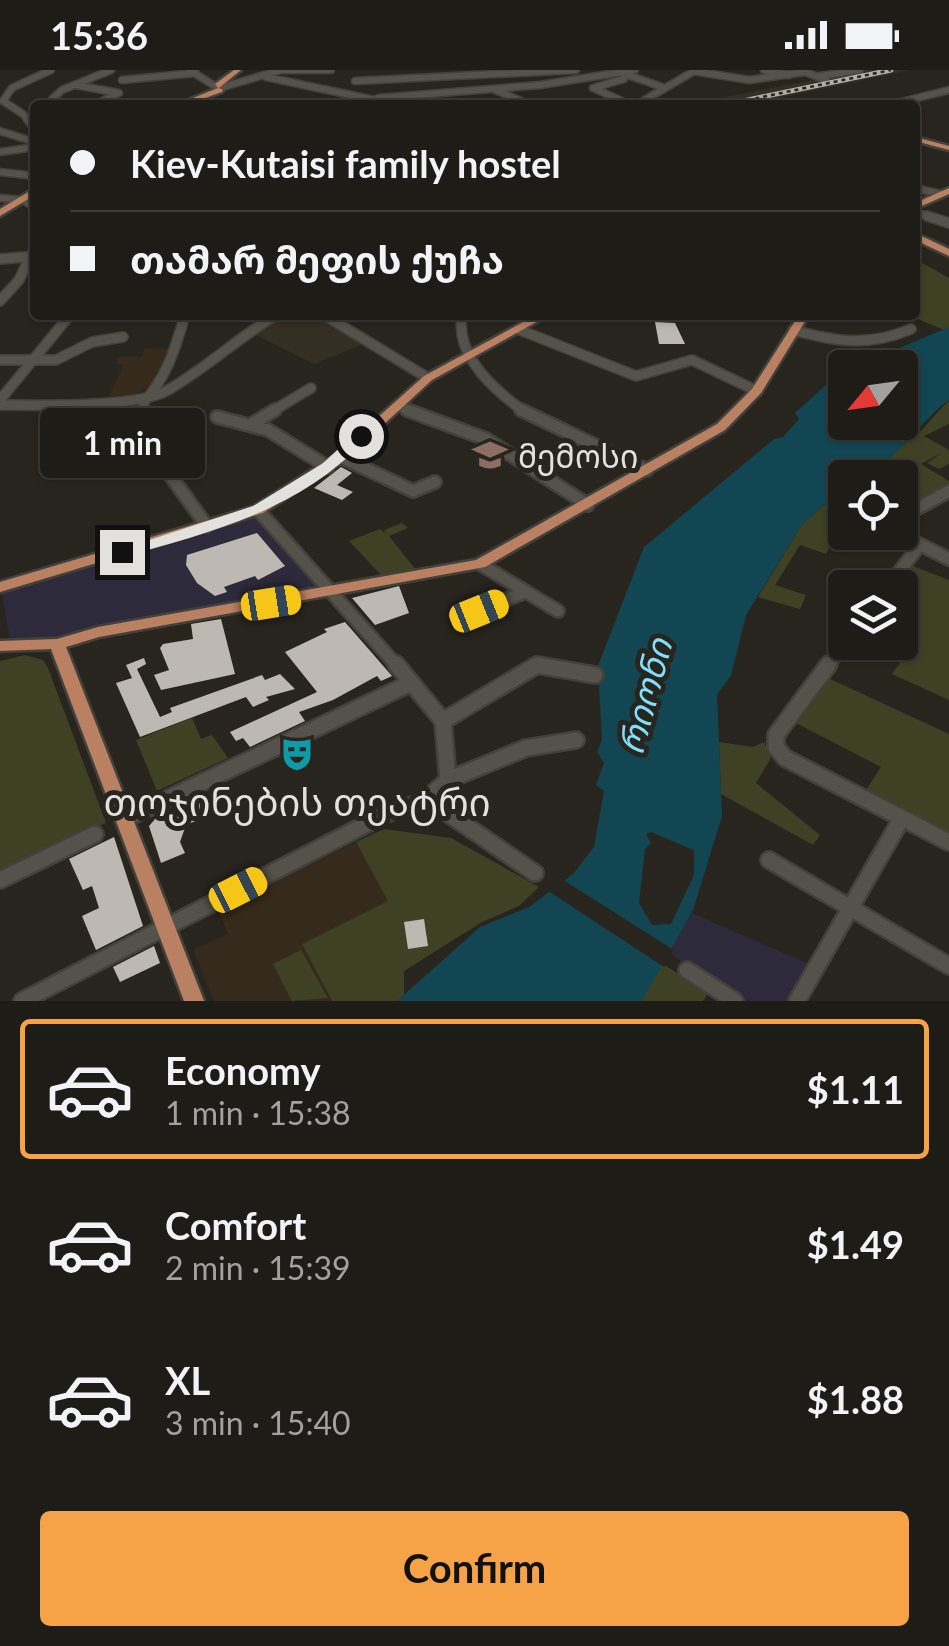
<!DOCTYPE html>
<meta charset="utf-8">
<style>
:root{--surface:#1e1c17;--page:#262520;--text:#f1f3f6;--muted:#a1a1a1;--line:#3c3a36;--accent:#f6a246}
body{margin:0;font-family:Lato,"Noto Sans Georgian",sans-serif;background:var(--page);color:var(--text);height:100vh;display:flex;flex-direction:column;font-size:38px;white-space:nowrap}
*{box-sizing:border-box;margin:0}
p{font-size:32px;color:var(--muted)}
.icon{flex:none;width:55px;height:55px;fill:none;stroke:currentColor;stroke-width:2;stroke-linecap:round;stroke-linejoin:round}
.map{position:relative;height:931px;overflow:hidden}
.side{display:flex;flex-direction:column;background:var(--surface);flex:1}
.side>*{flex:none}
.guide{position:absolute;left:30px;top:30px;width:890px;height:220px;border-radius:10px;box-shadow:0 2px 8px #0004,0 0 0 2px var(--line);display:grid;align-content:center;height:220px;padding:0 40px;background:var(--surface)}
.needle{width:65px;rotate:241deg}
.tools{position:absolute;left:828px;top:280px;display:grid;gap:20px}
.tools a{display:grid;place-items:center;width:90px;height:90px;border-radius:10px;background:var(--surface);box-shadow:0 2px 8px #0004,0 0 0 2px var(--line);font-size:50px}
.end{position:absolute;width:45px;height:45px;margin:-22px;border:12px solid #e3e1dd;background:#111;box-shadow:0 0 0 5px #111}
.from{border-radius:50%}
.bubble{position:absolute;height:70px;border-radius:10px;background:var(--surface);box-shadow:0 2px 8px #0004,0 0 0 2px var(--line);font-size:32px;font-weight:700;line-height:70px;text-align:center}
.car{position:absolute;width:30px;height:60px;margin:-30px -15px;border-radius:12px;box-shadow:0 0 8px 2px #0007;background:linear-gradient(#f5c518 24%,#345 0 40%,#f5c518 0 76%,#345 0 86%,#f5c518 0)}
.guide b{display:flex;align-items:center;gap:35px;height:95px;font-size:38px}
.guide b+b{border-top:2px solid var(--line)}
.guide i{width:25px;height:25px;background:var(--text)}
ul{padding:18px 0 0;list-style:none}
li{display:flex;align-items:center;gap:30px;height:140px;margin:0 20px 15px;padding:0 20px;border:5px solid transparent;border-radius:10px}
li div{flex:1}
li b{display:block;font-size:38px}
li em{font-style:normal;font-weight:700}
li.on{border-color:var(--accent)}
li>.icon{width:90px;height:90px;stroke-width:1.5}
.button{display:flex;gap:20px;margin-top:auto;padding:20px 40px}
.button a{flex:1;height:115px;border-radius:10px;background:var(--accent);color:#111;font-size:40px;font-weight:700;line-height:115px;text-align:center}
.status{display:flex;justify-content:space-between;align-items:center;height:70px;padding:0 50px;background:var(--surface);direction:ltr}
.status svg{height:28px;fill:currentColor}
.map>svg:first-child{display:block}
.commercial{fill:#2d2a3b}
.built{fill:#352e23}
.education{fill:#362a1c}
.green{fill:#3f4124}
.water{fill:#134653;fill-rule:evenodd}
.pier{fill:#28251f}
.building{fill:#bdb9b2}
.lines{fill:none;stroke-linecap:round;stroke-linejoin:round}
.minor-far3-casing{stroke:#43413c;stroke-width:9}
.minor-far2-casing{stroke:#43413c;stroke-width:12}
.minor-far1-casing{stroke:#43413c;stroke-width:16}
.minor-casing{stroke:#43413c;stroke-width:20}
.major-casing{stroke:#43413c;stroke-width:5}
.minor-far3{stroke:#55514b;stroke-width:6}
.minor-far2{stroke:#55514b;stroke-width:9}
.minor-far1{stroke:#55514b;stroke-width:11}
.minor{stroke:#55514b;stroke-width:15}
.major{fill:#b98061;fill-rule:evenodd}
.rail-casing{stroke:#b1afaa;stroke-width:5}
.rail{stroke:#28251f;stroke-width:2.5;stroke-dasharray:4;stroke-linecap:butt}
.route{fill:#e3e1dd}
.labels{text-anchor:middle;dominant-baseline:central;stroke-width:10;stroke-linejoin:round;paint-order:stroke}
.poi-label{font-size:32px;fill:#e3e1dd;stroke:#28251f;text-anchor:start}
.water-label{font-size:35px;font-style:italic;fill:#7de1fd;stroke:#28251f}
.near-poi-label{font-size:38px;fill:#e3e1dd;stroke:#28251f}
</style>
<div class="status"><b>15:36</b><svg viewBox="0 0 49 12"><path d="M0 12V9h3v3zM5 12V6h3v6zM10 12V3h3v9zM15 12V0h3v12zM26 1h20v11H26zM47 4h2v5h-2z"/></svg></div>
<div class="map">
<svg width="949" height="931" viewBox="0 0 949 931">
<rect width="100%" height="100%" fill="#28251f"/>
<path class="commercial" d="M 255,443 L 323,523 L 24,572 L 10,570 L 1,519 Z
M 692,843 L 809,894 L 788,931 L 745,931 L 667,882 Z"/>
<path class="built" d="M 866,0 L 910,0 L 745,35 L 683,35 Z
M 280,245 L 315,245 L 366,273 L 314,294 L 252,263 Z"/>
<path class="education" d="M 171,278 L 154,315 L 135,324 L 108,327 L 124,295 L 117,294 L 117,287 L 142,287 L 144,279 Z
M 356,772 L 389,831 L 302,874 L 332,931 L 214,931 L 193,880 L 228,864 L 218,840 Z"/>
<path class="green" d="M 915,189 L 949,208 L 949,257 L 944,260 L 908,245 L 915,245 Z
M 949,330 L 949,354 L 924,366 L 949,380 L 949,394 L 939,399 L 927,393 L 943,382 L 921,394 L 949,411 L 949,417 L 900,444 L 900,408 L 858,408 L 918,364 Z
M 845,417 L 845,445 L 839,450 L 845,453 L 845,462 L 834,468 L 826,484 L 800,475 L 775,515 L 806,525 L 800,539 L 758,527 L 802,454 Z
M 402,453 L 408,458 L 389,466 L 416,500 L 384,508 L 349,471 L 380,459 L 386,464 L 384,460 Z
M 910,495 L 949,510 L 949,630 L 892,604 L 916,570 L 900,563 L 900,518 L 895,517 Z
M 25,585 L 43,590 L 48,598 L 106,753 L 0,804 L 0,591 Z
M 828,608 L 949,664 L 949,762 L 866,720 L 881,697 L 794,652 Z
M 192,648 L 201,669 L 212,665 L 228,688 L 157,721 L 136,670 Z
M 719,672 L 753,677 L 764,672 L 771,688 L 756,713 L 820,765 L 813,775 L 721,724 Z
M 384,759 L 451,768 L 539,817 L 519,836 L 482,852 L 404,901 L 404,931 L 332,931 L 302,874 L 388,831 L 356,772 Z
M 301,880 L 328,928 L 292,931 L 273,894 Z
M 660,892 L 708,923 L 703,931 L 642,931 Z"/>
<path class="water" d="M 949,257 L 949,330 C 917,352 889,407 845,408 L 845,417 L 802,454 L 746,545 L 731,605 L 717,625 L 722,746 L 693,840 L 642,931 L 397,931 L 480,857 L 529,837 L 573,804 L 594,777 L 604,721 L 596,715 L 604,693 L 597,682 L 602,670 L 598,596 L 644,477 L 774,369 L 783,367 L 799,349 L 795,343 L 838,304 L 845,301 L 845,352 L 900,352 L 900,298 L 855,297 ZM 651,762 L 694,780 L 694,805 L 671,854 L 652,855 L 639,833 L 645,779 L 651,773 L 646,764 Z"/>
<path class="pier" d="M 560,808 L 674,880 L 664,897 L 545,819 Z"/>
<path class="building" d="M 655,252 L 675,253 L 685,274 L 659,274 Z
M 341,397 L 352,403 L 337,415 L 353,422 L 342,430 L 314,418 Z
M 257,463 L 285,496 L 258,510 L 255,506 L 224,517 L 227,522 L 215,526 L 197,513 L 186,495 L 187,485 Z
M 399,516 L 409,543 L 375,555 L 352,528 Z
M 221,549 L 235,604 L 161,620 L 154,605 L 169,600 L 160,578 L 163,574 L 193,569 L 191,554 Z
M 345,552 L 392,606 L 381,611 L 377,606 L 333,630 L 299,642 L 305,651 L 250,677 L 243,668 L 236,671 L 230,662 L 317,622 L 285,582 L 327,562 L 324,559 Z
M 144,588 L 146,594 L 137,599 L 160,647 L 172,642 L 170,638 L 262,605 L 265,610 L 280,604 L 295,619 L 266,627 L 269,630 L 253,637 L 246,627 L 140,667 L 116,613 L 132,608 L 126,595 Z
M 203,726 L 214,743 L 186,755 L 180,772 L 185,783 L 161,793 L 149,756 L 156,748 Z
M 114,767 L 143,856 L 96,880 L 82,846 L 99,838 L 92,816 L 83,820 L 69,789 Z
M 424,849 L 428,876 L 408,879 L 404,852 Z
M 154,876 L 160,893 L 120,912 L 113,897 Z"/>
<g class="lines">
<g class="minor-far3-casing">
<path id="minor-far3" d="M 189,0 L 215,16
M 280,0 L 331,0
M 764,0 L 789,5
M 693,1 L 749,10 L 805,2 L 826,10
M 622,3 L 665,18
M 820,6 L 860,0
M 266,7 L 384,32
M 624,9 L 593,18 L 631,35
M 122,10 L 196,3
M 355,11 L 576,0
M 76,15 L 119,23 L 94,35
M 223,17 L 281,0
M 493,19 L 521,31 L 510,35
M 378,28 L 540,15 L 635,0
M 52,29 L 62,20 L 111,0
M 52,29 L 70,35
M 3,31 L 12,18 L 51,0
M 3,31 L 23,44 L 35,60
M 355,35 L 380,33
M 636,35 L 696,0
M 889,35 L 949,20
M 0,61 L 35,72
M 0,82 L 35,77
M 0,102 L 35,106
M 915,118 L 941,124
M 0,128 L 23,130 L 35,138
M 915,142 L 935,148"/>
</g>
<g class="minor-far2-casing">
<path id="minor-far2" d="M 927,146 L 949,153
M 0,189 L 35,186
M 0,231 L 19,210 L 35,177
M 324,245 L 428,308
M 462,245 C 455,286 495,321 525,342
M 520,260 L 636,306 L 692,290 L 757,321
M 793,260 C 837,272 868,277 911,259
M 0,290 L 56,290 L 92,272 L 123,267
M 0,330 L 70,245
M 0,335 C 37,335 139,338 168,320 C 206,298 238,268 276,245
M 400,337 L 414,342
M 144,342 L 143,333 C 167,307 175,279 185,245
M 271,342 L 311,318"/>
</g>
<g class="minor-far1-casing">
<path id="minor-far1" d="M 144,340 L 148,375 L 207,456
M 407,340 L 486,369 L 588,435
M 521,340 L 647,400
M 217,347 L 268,360 L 328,397
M 252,354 L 275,340
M 341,387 L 413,421 L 435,412
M 258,440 L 398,597
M 900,448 L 949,421
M 895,462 L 949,489
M 480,494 L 558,541
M 887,518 L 918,477
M 479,541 L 525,522
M 534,597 L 549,597
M 827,597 L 846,572"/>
</g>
<g class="minor-casing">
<path id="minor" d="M 396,594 L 443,651 L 448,710 L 432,724
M 829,594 L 776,665 L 776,677 L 785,688 L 949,772
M 443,651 L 537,595 L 595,605
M 448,710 L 526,678 L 576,670
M 434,734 L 535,803
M 125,749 L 411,613
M 769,790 L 949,896
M 0,810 L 95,764
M 687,900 L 735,931
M 22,931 L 386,744 L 419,733
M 797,931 L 902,748"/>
</g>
<g class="major-casing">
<path id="major" d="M 234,0 L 241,0 L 219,18 L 223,20 L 222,22 L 186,35 L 175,35 L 218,18 L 215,14 Z
M 915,67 L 949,76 L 949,80 L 915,71 Z
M 35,118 L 35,125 L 0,146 L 0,139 Z
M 949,118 L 949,124 L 915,139 L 915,133 Z
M 915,163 L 949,179 L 949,186 L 915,170 Z
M 536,245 L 549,245 L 432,310 L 345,390 L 263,443 L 0,522 L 0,512 L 253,437 L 337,384 L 424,306 Z
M 799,245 L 809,245 L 761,323 L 725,360 L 485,497 L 99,567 L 66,577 L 204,931 L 184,931 L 51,579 L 0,581 L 0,571 L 57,569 L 98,557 L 476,490 L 717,354 L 752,319 Z"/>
</g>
<use href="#minor-far3" class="minor-far3"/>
<use href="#minor-far2" class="minor-far2"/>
<use href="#minor-far1" class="minor-far1"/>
<use href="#minor" class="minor"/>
<use href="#major" class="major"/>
<g class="rail-casing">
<path id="rail" d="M 724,35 L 891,0"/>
</g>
<use href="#rail" class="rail"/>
</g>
<path class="route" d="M 356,363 L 368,366 C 306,438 210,463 122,487 L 113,482 L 253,436 L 322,394 Z"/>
<defs>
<g id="university-bare" transform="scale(2.7)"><path d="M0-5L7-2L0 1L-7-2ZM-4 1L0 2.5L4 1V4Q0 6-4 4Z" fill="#8d6e63" stroke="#28251f" stroke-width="2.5" paint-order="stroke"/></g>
<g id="theatre-bare" transform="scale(2.7)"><path d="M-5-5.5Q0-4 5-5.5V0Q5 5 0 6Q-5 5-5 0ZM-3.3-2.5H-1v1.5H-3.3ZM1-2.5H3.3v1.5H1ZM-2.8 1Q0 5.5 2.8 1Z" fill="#0f9aa8" stroke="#28251f" stroke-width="2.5" paint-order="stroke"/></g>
</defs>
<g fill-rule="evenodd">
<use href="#university-bare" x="490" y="385"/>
<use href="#theatre-bare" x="297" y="684"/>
</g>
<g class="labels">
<g class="poi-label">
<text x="518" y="385">მემოსი</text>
</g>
<g class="water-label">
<text transform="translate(644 626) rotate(-75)">რიონი</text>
</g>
<g class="near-poi-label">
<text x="297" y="731">თოჯინების თეატრი</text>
</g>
</g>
</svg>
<div class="tools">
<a><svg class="needle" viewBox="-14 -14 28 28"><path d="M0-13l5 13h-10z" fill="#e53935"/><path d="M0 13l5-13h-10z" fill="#a1a1a1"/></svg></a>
<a><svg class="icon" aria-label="locate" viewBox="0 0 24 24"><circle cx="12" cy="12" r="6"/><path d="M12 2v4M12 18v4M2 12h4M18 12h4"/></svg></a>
<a><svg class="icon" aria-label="layers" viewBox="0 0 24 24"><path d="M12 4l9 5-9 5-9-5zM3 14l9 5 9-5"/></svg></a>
</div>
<i class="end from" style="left:361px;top:366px"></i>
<i class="end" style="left:122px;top:482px"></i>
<div class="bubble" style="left:40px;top:338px;width:165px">1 min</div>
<i class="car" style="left:271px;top:533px;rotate:81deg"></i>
<i class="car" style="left:479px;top:541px;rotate:68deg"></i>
<i class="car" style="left:238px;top:820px;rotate:63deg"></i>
<div class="guide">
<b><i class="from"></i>Kiev-Kutaisi family hostel</b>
<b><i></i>თამარ მეფის ქუჩა</b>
</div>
</div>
<section class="side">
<ul>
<li class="on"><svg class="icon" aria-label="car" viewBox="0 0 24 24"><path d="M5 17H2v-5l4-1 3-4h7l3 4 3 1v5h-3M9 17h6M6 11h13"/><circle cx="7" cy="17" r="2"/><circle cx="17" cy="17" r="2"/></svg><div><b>Economy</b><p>1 min · 15:38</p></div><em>$1.11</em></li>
<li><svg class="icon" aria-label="car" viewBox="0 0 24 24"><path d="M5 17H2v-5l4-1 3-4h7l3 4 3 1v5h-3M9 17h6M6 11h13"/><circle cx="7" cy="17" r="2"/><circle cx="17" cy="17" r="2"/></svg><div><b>Comfort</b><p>2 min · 15:39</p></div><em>$1.49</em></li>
<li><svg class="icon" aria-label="car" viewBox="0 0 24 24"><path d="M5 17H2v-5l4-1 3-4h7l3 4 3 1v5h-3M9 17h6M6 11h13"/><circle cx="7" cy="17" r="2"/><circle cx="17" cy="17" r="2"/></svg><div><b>XL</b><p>3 min · 15:40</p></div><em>$1.88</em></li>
</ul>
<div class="button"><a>Confirm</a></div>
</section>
